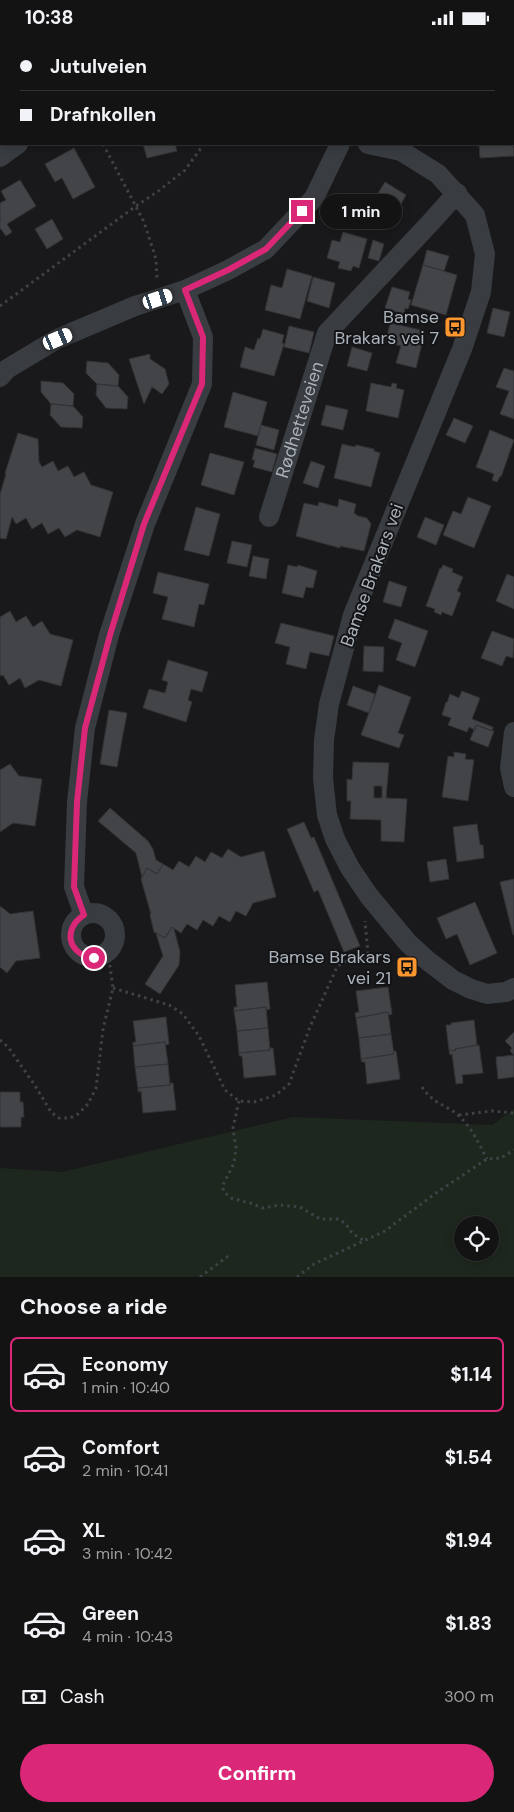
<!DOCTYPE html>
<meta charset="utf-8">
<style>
:root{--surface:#131314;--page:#1c1c1d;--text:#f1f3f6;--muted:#9d9ea0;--line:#323234;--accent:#db2777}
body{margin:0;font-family:"DM Sans",sans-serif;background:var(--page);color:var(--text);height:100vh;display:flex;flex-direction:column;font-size:19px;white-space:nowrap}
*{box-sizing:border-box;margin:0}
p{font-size:16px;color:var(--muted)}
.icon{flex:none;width:28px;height:28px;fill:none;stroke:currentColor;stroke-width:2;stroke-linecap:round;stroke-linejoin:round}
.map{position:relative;height:1242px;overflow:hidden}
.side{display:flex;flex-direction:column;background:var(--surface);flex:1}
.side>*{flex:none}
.hud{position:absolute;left:0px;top:0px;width:515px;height:110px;box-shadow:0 2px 12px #0003,0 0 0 1px var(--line);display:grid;align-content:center;height:110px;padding:0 20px;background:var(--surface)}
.tools{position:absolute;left:454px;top:1181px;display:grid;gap:10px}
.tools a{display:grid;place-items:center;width:45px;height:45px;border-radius:50%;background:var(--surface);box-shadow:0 2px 12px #0003,0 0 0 1px var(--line);font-size:25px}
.end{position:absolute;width:22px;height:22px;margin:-11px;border:6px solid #db2777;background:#fff;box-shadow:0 0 0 2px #fff}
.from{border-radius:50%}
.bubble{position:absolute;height:35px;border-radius:18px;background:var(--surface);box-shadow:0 2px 12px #0003,0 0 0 1px var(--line);font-size:16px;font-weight:700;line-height:35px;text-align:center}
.car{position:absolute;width:15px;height:30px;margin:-15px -8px;border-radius:6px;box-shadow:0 0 4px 1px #0007;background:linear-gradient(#fff 24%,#345 0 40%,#fff 0 76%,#345 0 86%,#fff 0)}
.hud b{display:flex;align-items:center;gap:18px;height:48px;font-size:19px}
.hud b+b{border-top:1px solid var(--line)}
.hud i{width:12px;height:12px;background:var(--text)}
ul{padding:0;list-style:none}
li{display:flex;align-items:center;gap:15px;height:75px;margin:0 10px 8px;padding:0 10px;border:2px solid transparent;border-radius:8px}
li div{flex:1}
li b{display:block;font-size:19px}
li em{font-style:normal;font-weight:700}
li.active{border-color:var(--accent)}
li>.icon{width:45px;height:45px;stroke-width:1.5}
h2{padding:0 20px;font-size:22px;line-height:60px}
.pay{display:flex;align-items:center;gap:12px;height:55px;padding:0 20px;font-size:19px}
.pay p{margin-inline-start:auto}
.action{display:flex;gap:10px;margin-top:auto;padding:10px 20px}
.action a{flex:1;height:58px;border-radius:30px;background:var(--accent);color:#fff;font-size:20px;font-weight:700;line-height:58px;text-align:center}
.status{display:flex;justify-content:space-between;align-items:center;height:35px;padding:0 25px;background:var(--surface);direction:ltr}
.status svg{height:14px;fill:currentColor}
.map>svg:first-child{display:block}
.green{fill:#1e271e;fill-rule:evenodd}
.building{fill:#434448;stroke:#333337;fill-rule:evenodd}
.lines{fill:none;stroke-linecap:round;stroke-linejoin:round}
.path{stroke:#3f4347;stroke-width:3;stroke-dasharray:2.5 4;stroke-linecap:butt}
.street{stroke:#393c40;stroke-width:20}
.route{stroke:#db2777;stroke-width:6}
.labels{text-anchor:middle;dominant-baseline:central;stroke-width:4;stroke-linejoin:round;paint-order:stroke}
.poi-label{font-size:18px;fill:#aab2bb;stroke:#141416;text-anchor:end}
.street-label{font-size:18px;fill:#aab2bb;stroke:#141416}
</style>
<div class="status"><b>10:38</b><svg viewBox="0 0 49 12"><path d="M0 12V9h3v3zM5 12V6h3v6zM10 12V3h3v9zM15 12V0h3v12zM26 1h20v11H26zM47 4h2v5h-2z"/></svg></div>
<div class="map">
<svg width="514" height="1242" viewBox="0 0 514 1242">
<rect width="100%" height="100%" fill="#19191b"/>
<path class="green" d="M 514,1074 L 514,1242 L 0,1242 L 0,1133 L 62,1137 L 293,1082 L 492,1090 ZM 462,1190 L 490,1190 L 490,1218 L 462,1218 Z"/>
<path class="building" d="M 1,11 L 1,55 L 0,53 Z
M 143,109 L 175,109 L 177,116 L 147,123 Z
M 479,109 L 513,109 L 514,121 L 480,123 Z
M 74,113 L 95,152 L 73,164 L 62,143 L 55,147 L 45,129 Z
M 20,145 L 36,171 L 7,189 L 12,197 L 6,201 L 0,193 L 0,168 L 6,165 L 1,156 Z
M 385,147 L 406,160 L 400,171 L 403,173 L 396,185 L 392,183 L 386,192 L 365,179 Z
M 52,184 L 63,204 L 47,214 L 35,194 Z
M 343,197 L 367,204 L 359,233 L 353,231 L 351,236 L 338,233 L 340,227 L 327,223 L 332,205 L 340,207 Z
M 373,205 L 384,209 L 379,226 L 368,223 Z
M 427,215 L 449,221 L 444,236 L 423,230 Z
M 423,230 L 457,240 L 446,280 L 411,270 Z
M 287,234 L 312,241 L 300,284 L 265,275 L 271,250 L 282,253 Z
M 313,242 L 335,248 L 329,273 L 307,266 Z
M 392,252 L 410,257 L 408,264 L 411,265 L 408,274 L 405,273 L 404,279 L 385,273 Z
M 493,273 L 510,277 L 504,302 L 487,298 Z
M 390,288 L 425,296 L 416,333 L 396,328 L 401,311 L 386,307 Z
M 289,291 L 314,297 L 309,318 L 284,312 Z
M 263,294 L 284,300 L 282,308 L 284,309 L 274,341 L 240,332 L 245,312 L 254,315 L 258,303 L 260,304 Z
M 352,312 L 372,318 L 367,336 L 347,331 Z
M 150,319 L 150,324 L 165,334 L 169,349 L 162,359 L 152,352 L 144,369 L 129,324 Z
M 87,326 L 108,328 L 119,340 L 118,351 L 97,349 L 86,338 Z
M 504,333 L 514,336 L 514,384 L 500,379 L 509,356 L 496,352 Z
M 41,346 L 63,348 L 74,359 L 73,371 L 51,369 L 41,357 Z
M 371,348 L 391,352 L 392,348 L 397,349 L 396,353 L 404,355 L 398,383 L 366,376 Z
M 97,349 L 118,351 L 128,362 L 127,374 L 106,373 L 96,360 Z
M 233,357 L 267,367 L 258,401 L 224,392 Z
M 51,369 L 73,371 L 83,382 L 82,393 L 61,392 L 50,380 Z
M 326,370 L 348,375 L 343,395 L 321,390 Z
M 454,383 L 473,391 L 465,408 L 446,400 Z
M 261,390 L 279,395 L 274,415 L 256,410 Z
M 490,395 L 514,405 L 501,442 L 500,441 L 497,447 L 492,445 L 494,439 L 476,432 Z
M 18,398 L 38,404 L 39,427 L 42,432 L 53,426 L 58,436 L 68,431 L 74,442 L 84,437 L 91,450 L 113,457 L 100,502 L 77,495 L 65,502 L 59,493 L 48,499 L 42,488 L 32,494 L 26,483 L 16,489 L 12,482 L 6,504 L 0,503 L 0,459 L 6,439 L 5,438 Z
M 342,409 L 355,412 L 356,410 L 374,414 L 374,416 L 380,418 L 371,452 L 334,443 Z
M 255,413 L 277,419 L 272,437 L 253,432 L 255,425 L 252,425 Z
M 210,418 L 244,427 L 234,460 L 201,450 Z
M 311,426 L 325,431 L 318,453 L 303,448 Z
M 468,462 L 491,471 L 474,513 L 443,500 L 453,476 L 461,479 Z
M 339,464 L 356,469 L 354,478 L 358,481 L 367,483 L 371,489 L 364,516 L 340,511 L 340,513 L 296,501 L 304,468 L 318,471 L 319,467 L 338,472 Z
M 196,472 L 220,479 L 209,521 L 184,515 Z
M 425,482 L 444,490 L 436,510 L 417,502 Z
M 232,506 L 252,510 L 247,532 L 227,528 Z
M 253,521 L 269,524 L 266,544 L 249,541 Z
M 288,530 L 297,532 L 298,530 L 317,536 L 313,553 L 306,552 L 303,563 L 282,558 Z
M 443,530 L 453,534 L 452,537 L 463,542 L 457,556 L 461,558 L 452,581 L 442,577 L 441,580 L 434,577 L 435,574 L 426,571 L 440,533 L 441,534 Z
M 158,537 L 209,549 L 204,570 L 199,569 L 194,592 L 162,584 L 168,562 L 153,558 Z
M 507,539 L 514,542 L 514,574 L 496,566 Z
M 389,546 L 407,552 L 401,572 L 383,567 Z
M 10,576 L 16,587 L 26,581 L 33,592 L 42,586 L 50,599 L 73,605 L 61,651 L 39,645 L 25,653 L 20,643 L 9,650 L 3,640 L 0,641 L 0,582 Z
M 395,584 L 428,596 L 415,632 L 396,625 L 402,608 L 388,603 Z
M 281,588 L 334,601 L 329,621 L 310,617 L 306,634 L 286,629 L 290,612 L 275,608 Z
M 492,596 L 514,604 L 513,623 L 506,621 L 502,631 L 481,623 Z
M 364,611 L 384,612 L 383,637 L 363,636 Z
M 168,625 L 208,637 L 202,657 L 191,654 L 188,665 L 192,667 L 186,687 L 143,673 L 149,654 L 165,658 L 168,647 L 162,645 Z
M 379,650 L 411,662 L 398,698 L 404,700 L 399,713 L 361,700 Z
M 353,651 L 375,659 L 369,678 L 347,670 Z
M 462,656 L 480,663 L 472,684 L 493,692 L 492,696 L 476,690 L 475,695 L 469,692 L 467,697 L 448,690 L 451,683 L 442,680 L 446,667 L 447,668 L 450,659 L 459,663 Z
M 109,675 L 127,678 L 117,732 L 100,729 Z
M 476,690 L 494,696 L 488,712 L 470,705 Z
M 454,717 L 466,719 L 465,724 L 474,725 L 468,766 L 442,762 L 448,721 L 454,722 Z
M 353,727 L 389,728 L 386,763 L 407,764 L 404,807 L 381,806 L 381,785 L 350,784 L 351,766 L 347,766 L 347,744 L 352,745 ZM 374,751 L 382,751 L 382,763 L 374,763 Z
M 10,729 L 19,741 L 42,744 L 35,791 L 13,788 L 0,797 L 0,735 Z
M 110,773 L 148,806 L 153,814 L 156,825 L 163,829 L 157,839 L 147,833 L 142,842 L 136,818 L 98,786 Z
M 304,787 L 311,803 L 314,802 L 360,911 L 344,917 L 318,855 L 314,857 L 287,794 Z
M 477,789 L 480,810 L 483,810 L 484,823 L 457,827 L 453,792 Z
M 228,814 L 241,822 L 264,816 L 276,862 L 253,868 L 246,881 L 236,876 L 230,887 L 219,881 L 213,891 L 203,885 L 197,895 L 187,889 L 181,898 L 172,892 L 165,903 L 154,897 L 150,880 L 151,879 L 141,844 L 147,833 L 157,839 L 163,829 L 173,835 L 179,826 L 189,832 L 196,821 L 205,827 L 211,817 L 222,823 Z
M 446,824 L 449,844 L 430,847 L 427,827 Z
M 514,844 L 514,900 L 513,900 L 500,847 Z
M 475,867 L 497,918 L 470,930 L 457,899 L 446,904 L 437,883 Z
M 0,871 L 10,879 L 33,876 L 40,923 L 16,926 L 7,938 L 0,932 Z
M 172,892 L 174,894 L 180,917 L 179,930 L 160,959 L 145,949 L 163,921 L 156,898 L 165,903 Z
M 267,947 L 270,974 L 266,975 L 266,972 L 234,976 L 234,972 L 237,972 L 235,950 Z
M 388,952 L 392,979 L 389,980 L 388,977 L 356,983 L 355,978 L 359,977 L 356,956 Z
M 266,972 L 268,993 L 237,996 L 234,976 Z
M 388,977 L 391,999 L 359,1003 L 356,983 Z
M 166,982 L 169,1009 L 166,1010 L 165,1007 L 133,1011 L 133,1007 L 136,1007 L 133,986 Z
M 474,985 L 477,1010 L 455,1014 L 455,1016 L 449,1015 L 446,990 L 451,990 L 451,988 Z
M 268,993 L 270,1015 L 239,1018 L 237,996 Z
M 514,997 L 514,1020 L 510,1016 L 512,1013 L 505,1006 Z
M 391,999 L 394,1019 L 361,1024 L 359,1003 Z
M 165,1007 L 168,1029 L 135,1032 L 133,1011 Z
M 479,1010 L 483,1038 L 462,1040 L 463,1048 L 456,1049 L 452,1019 L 450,1020 L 449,1015 L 455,1016 L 455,1014 Z
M 270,1013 L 273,1013 L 276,1040 L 244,1043 L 242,1021 L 239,1021 L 239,1018 L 270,1015 Z
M 393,1016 L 396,1016 L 400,1044 L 367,1049 L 365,1027 L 362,1027 L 361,1024 L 394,1019 Z
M 514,1020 L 514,1042 L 498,1044 L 496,1022 Z
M 168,1029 L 170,1050 L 138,1053 L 135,1032 Z
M 170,1048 L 173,1048 L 176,1075 L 143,1078 L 141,1056 L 138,1057 L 138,1053 L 170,1050 Z
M 0,1057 L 20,1057 L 20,1067 L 23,1067 L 24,1082 L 21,1082 L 21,1092 L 0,1092 Z"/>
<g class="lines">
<path class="path" d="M 300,1 L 301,0
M 103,109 L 144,187 L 156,224 L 157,245
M 0,271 L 136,171 L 157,157 L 185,135 L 204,109
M 113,953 L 169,970 L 183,979 L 199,1001 L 225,1055 L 239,1066 L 254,1067 L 276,1060 L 289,1049 L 310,992 L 337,932 L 343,927 L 364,923 L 368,919 L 365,886
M 0,1005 L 8,1012 L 34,1049 L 51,1077 L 59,1083 L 70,1083 L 78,1079 L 88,1069 L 96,1053 L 103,994 L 113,953 L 108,917
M 422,1052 C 434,1070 446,1069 459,1081 C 472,1093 479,1109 487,1124
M 239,1066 L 233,1093 L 236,1113 L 234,1128 L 222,1152 L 225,1158 L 231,1163 L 250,1168 L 263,1173 L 280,1170 L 300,1172 L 320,1184 L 338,1184 L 345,1188 L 352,1198 L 363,1205
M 459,1080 L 492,1076 L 514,1078
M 200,1242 L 231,1219
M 297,1242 L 314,1229 L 385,1196 L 436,1158 L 487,1124 L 501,1123 L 514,1115"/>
<g class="street">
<path d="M 49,0 L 49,1"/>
<path d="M 133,1 L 134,0"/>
<path d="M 371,1 L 372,0"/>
<path d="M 473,1 L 474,0"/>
<path d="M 368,109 L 401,116 L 438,139 L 475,180 L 485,219 L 481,257 L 462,314 L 353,580 L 329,669 L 324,705 L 323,743 L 327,780 L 335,804 L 350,833 L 369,861 L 408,908 L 428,926 L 453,945 L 471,954 L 487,959 L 506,957 L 514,953"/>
<path d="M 0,122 L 18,109"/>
<path d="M 0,342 L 7,334 L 57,304 L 135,271 L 185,255 L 228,235 L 266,214 L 314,163 L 340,109"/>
<path id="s1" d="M 269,482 L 327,298 L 431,187 L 457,158"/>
<path d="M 514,697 L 510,733 L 514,752"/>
<circle cx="93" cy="900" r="22"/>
<path d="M 84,880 L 74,852 L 77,767 L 85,693 L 109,600 L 145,489 L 202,349 L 203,302 L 185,255"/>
</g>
</g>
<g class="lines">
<path class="route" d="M 94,923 C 68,920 62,894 84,880 L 74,852 L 77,767 L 85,693 L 110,600 L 144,489 L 202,349 L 203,302 L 185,255 L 228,235 L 266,214 L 302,176"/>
</g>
<defs>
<g id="bus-square" transform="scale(1.125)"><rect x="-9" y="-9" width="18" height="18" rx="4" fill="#fc9730" stroke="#141416"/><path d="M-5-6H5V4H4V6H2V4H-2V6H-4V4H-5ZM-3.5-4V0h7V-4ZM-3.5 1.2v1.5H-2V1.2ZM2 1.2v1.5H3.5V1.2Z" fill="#111"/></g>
</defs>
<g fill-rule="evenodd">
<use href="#bus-square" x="455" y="292"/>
<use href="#bus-square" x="407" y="932"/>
</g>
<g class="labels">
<g class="poi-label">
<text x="439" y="282">Bamse<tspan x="439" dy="21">Brakars vei 7</tspan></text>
<text x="391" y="922">Bamse Brakars<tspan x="391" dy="21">vei 21</tspan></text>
</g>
<g class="street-label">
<text stroke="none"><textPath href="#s1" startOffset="102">Rødhetteveien</textPath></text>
<text transform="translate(372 540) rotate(-70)">Bamse Brakars vei</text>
</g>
</g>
</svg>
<div class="tools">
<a><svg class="icon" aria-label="locate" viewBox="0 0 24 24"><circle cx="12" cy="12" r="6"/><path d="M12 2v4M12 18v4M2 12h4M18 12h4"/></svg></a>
</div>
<i class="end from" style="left:94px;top:923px"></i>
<i class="end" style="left:302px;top:176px"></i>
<div class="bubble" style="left:320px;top:159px;width:82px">1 min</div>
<i class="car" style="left:158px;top:264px;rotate:72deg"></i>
<i class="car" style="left:58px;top:304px;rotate:67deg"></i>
<div class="hud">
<b><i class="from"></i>Jutulveien</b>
<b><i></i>Drafnkollen</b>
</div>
</div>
<section class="side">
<h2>Choose a ride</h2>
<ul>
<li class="active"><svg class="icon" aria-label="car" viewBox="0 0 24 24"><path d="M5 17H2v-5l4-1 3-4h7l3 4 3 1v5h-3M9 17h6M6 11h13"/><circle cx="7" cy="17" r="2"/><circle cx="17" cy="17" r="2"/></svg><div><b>Economy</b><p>1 min · 10:40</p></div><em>$1.14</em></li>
<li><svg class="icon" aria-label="car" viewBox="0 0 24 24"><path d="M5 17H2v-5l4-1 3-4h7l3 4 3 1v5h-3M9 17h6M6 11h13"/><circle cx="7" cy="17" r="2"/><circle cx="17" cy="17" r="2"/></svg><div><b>Comfort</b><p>2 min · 10:41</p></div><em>$1.54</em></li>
<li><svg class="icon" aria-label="car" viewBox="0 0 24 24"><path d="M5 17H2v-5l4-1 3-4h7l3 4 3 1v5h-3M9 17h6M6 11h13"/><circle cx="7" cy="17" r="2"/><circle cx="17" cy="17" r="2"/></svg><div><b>XL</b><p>3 min · 10:42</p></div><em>$1.94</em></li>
<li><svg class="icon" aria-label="car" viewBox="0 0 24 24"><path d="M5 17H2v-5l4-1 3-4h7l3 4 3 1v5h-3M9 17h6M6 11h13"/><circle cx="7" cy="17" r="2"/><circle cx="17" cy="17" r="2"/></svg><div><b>Green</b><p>4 min · 10:43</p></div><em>$1.83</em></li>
</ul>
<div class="pay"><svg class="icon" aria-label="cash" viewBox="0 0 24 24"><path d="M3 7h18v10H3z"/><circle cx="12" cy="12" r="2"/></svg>Cash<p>300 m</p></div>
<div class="action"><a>Confirm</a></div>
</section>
